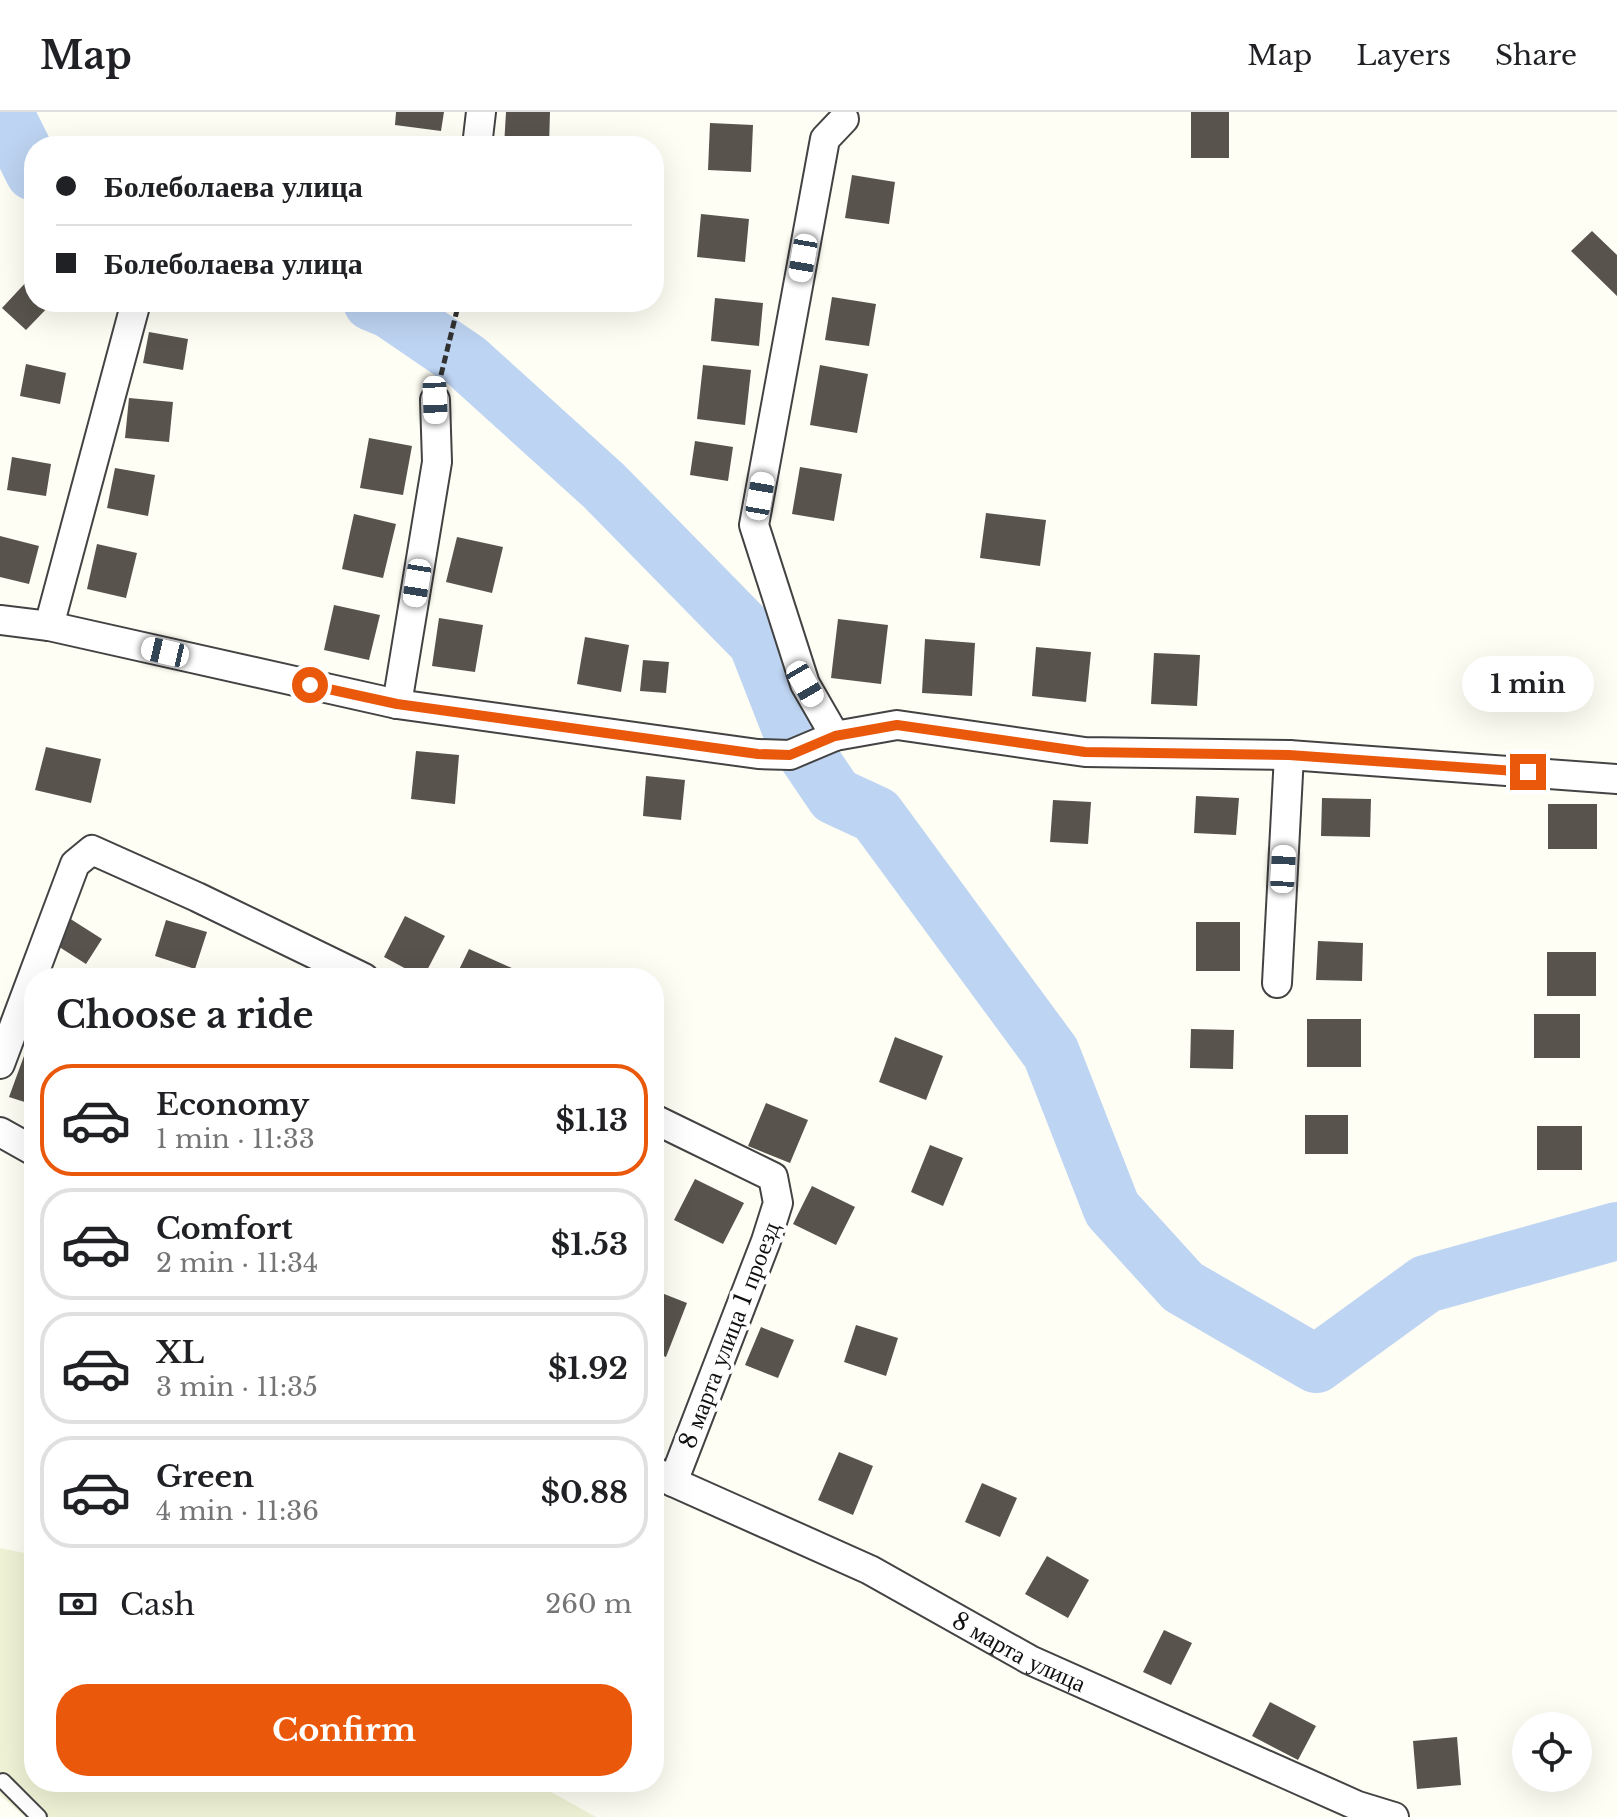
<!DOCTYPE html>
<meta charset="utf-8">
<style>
:root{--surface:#fff;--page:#f2f2f2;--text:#202124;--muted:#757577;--line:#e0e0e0;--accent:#ea580c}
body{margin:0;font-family:"Libre Baskerville",serif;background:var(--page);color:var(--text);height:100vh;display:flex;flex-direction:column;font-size:30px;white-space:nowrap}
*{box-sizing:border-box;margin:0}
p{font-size:26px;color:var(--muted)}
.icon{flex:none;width:44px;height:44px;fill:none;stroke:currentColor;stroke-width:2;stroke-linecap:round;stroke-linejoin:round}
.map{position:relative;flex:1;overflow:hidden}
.panel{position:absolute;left:24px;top:856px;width:640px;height:824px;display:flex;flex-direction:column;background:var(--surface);border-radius:32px;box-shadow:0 8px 32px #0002}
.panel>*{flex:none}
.hud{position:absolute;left:24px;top:24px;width:640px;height:176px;border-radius:32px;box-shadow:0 8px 32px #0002;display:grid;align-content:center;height:176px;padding:0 32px;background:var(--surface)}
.controls{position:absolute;left:1512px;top:1600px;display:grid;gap:16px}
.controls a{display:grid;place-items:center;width:80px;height:80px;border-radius:50%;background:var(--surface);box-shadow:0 8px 32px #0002;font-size:40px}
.end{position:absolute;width:36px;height:36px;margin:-18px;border:10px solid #ea580c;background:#fff;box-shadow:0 0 0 4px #fff}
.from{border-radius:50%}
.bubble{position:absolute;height:56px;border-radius:28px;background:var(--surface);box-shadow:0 8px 32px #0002;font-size:26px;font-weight:700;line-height:56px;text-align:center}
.car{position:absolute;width:24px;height:48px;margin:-24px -12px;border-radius:10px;box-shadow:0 0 6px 2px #0007;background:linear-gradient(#fff 24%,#345 0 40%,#fff 0 76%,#345 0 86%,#fff 0)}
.hud b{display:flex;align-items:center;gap:28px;height:76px;font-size:30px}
.hud b+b{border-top:2px solid var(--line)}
.hud i{width:20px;height:20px;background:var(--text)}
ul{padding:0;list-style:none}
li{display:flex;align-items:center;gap:24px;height:112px;margin:0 16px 12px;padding:0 16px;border:4px solid var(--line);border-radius:32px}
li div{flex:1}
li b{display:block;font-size:30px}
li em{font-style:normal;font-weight:700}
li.active{border-color:var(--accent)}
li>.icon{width:72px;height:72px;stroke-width:1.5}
h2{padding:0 32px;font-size:36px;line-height:96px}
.pay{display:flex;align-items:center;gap:20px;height:88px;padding:0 32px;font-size:30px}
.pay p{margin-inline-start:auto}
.action{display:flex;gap:16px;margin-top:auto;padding:16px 32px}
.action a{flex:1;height:92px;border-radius:32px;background:var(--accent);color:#fff;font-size:32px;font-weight:700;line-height:92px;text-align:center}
header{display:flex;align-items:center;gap:48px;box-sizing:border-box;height:112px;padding:0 40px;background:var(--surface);border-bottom:2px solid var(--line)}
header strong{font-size:38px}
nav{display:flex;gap:44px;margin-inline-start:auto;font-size:28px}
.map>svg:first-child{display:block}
.farmland{fill:#f0f3d6}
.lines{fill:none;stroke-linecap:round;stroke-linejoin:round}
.river{stroke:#bdd4f2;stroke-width:58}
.building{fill:#58544d}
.lane-casing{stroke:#434343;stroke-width:18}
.street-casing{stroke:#434343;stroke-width:32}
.path{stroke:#323232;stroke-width:5;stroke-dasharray:8 4;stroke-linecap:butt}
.lane{stroke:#fff;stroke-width:14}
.street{stroke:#fff;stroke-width:28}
.route{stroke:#ea580c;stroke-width:10}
.labels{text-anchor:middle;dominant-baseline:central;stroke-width:8;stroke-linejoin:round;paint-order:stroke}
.street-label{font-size:24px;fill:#101010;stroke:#fff}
</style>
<header>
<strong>Map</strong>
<nav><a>Map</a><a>Layers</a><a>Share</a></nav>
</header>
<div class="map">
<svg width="1617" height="1705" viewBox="0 0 1617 1705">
<rect width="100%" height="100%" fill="#fefef5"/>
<path class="farmland" d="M 0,1436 L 34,1443 L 34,1670 L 533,1670 L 596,1705 L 25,1705 L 0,1683 Z"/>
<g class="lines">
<path class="river" d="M 4,0 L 34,60
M 372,190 L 391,198 L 467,250 L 604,374 L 757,530 L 793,622 L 835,684 L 876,703 L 1051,941 L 1112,1097 L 1183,1175 L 1316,1252 L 1426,1172 L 1617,1119"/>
</g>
<path class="building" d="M 396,0 L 444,0 L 441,19 L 395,13 Z
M 506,0 L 550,0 L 549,34 L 504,34 Z
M 1191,0 L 1229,0 L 1229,46 L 1191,46 Z
M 710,11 L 753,13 L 751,60 L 708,58 Z
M 852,63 L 895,70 L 889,112 L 845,106 Z
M 701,102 L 749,107 L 745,150 L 697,145 Z
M 1592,119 L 1617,143 L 1617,184 L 1571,139 Z
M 29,167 L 34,171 L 34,190 L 53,190 L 26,218 L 2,196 Z
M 832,185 L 876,192 L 869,234 L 825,228 Z
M 715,186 L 763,191 L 759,234 L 711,229 Z
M 492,190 L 533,190 L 533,196 L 492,193 Z
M 149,220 L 188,227 L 183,258 L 143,251 Z
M 26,252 L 66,261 L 60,292 L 20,284 Z
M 703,253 L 751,258 L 745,313 L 697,307 Z
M 820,253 L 868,262 L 857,321 L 810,313 Z
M 129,286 L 173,290 L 169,330 L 125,326 Z
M 369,326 L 412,334 L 403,383 L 360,376 Z
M 695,329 L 733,335 L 728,369 L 690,363 Z
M 12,345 L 51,352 L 46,384 L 7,378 Z
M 800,355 L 842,362 L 834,409 L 792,402 Z
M 115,356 L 155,363 L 148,404 L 107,396 Z
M 986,401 L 1046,408 L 1040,454 L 980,446 Z
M 354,402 L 396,412 L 383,466 L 342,457 Z
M 0,424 L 39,434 L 29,472 L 0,465 Z
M 457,425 L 503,435 L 492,481 L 446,470 Z
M 97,432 L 137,441 L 126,486 L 87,477 Z
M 334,493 L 380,503 L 369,548 L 324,538 Z
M 439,506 L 483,513 L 475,560 L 432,554 Z
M 838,507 L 888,513 L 881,572 L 831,566 Z
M 585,525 L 629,533 L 621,580 L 577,572 Z
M 925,527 L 975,531 L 972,584 L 922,581 Z
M 1036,535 L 1091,540 L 1086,590 L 1032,584 Z
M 1154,541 L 1200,543 L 1197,594 L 1151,592 Z
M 643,548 L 669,550 L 666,581 L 640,579 Z
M 46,635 L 101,647 L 91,691 L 35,678 Z
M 416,639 L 459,643 L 455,692 L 411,687 Z
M 646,664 L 685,668 L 681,708 L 643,704 Z
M 1196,684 L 1239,686 L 1236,723 L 1194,721 Z
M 1322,686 L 1371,687 L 1370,725 L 1321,724 Z
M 1053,688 L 1091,690 L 1088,732 L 1050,730 Z
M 1548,692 L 1597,692 L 1597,737 L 1548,737 Z
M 405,804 L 445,824 L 423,866 L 384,845 Z
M 69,806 L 102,827 L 86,852 L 53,831 Z
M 166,808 L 207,820 L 195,857 L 155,844 Z
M 1196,810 L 1240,810 L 1240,859 L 1196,859 Z
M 1318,829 L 1363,831 L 1362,869 L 1316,868 Z
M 469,837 L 514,857 L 510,866 L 455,866 Z
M 1547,840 L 1596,840 L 1596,884 L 1547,884 Z
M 1534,902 L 1580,902 L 1580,946 L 1534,946 Z
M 1307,907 L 1361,907 L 1361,955 L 1307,955 Z
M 1191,917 L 1234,918 L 1233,957 L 1190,956 Z
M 895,925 L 943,944 L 926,988 L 879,970 Z
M 28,933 L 34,935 L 34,993 L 9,985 Z
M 766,991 L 808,1008 L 790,1051 L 748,1034 Z
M 1305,1003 L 1348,1003 L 1348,1042 L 1305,1042 Z
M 1537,1014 L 1582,1014 L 1582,1058 L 1537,1058 Z
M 930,1033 L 963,1046 L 943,1094 L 911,1080 Z
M 695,1067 L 744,1091 L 723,1132 L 674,1108 Z
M 812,1074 L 855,1095 L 836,1133 L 793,1112 Z
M 654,1178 L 687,1191 L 666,1245 L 654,1240 Z
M 856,1213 L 898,1226 L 886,1264 L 844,1250 Z
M 761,1215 L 794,1228 L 778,1266 L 745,1253 Z
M 839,1340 L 873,1354 L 853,1403 L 818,1388 Z
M 982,1371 L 1017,1386 L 1000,1425 L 965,1410 Z
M 1047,1444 L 1089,1468 L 1068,1506 L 1025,1482 Z
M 1164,1518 L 1192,1531 L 1171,1573 L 1143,1560 Z
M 1270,1590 L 1316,1614 L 1298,1648 L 1252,1624 Z
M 1457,1625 L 1461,1673 L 1417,1677 L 1413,1629 Z"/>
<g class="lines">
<g class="lane-casing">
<path id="lane" d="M 3,1669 L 39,1705"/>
</g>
<g class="street-casing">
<g id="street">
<path d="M 477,34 L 481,0"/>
<path d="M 0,508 L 49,514 L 397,592 L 758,642 L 790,643 L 835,624 L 897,613 L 1085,640 L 1289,643 L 1617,667"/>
<path d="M 49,514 L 136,190"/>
<path d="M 397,592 L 437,350 L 435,288"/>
<path d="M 835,624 L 805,572 L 754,413 L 825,27 L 844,7"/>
<path d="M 1277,871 L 1289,643"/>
<path d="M 0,952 L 75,752 L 92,738 L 197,785 L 364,866"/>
<path d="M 654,1007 L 773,1065 L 778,1091 L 766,1129 L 673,1370"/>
<path d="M 0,1020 L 34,1039"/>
<path id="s1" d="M 654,1359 L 673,1370 L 870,1458 L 1030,1548 L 1358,1694 L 1394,1705"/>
</g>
</g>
<path class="path" d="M 441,263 L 459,190"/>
<use href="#lane" class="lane"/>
<use href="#street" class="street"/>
</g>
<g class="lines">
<path class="route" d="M 310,573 L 397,592 L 758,642 L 790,643 L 835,624 L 897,613 L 1085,640 L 1289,643 L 1528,660"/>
</g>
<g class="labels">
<g class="street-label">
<text transform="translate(729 1223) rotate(-69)">8 марта улица 1 проезд</text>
<text stroke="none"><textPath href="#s1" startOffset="408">8 марта улица</textPath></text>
</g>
</g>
</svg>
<div class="controls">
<a><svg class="icon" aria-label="locate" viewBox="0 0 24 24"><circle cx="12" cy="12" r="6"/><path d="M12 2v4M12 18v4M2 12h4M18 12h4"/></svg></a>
</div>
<i class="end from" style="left:310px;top:573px"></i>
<i class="end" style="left:1528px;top:660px"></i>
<div class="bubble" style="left:1462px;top:544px;width:132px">1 min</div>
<i class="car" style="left:803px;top:146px;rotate:190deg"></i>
<i class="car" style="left:435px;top:288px;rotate:178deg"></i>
<i class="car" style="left:760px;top:384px;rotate:10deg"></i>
<i class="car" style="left:417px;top:471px;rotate:189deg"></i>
<i class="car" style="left:165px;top:540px;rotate:283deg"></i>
<i class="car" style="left:805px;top:572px;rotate:150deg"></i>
<i class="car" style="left:1283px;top:757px;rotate:3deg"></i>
<div class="hud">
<b><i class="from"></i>Болеболаева улица</b>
<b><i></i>Болеболаева улица</b>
</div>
<section class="panel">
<h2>Choose a ride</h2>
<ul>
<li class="active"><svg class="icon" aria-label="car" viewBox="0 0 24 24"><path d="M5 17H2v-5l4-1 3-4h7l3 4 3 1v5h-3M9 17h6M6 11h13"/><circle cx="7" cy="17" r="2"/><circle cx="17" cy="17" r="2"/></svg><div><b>Economy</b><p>1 min · 11:33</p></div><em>$1.13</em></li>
<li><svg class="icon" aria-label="car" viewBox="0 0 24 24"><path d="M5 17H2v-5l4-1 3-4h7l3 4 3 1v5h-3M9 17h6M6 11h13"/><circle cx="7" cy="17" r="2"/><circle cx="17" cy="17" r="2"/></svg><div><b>Comfort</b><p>2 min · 11:34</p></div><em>$1.53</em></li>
<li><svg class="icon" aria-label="car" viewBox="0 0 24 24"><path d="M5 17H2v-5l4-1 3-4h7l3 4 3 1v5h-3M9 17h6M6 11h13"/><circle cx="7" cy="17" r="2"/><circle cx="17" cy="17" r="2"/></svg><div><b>XL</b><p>3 min · 11:35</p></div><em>$1.92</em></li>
<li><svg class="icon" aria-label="car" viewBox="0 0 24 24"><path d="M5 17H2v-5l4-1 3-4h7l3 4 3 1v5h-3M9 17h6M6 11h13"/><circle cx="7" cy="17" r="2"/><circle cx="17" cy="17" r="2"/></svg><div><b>Green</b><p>4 min · 11:36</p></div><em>$0.88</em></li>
</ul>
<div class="pay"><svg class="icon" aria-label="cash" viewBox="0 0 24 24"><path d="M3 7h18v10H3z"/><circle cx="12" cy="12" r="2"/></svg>Cash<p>260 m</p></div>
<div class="action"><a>Confirm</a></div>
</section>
</div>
